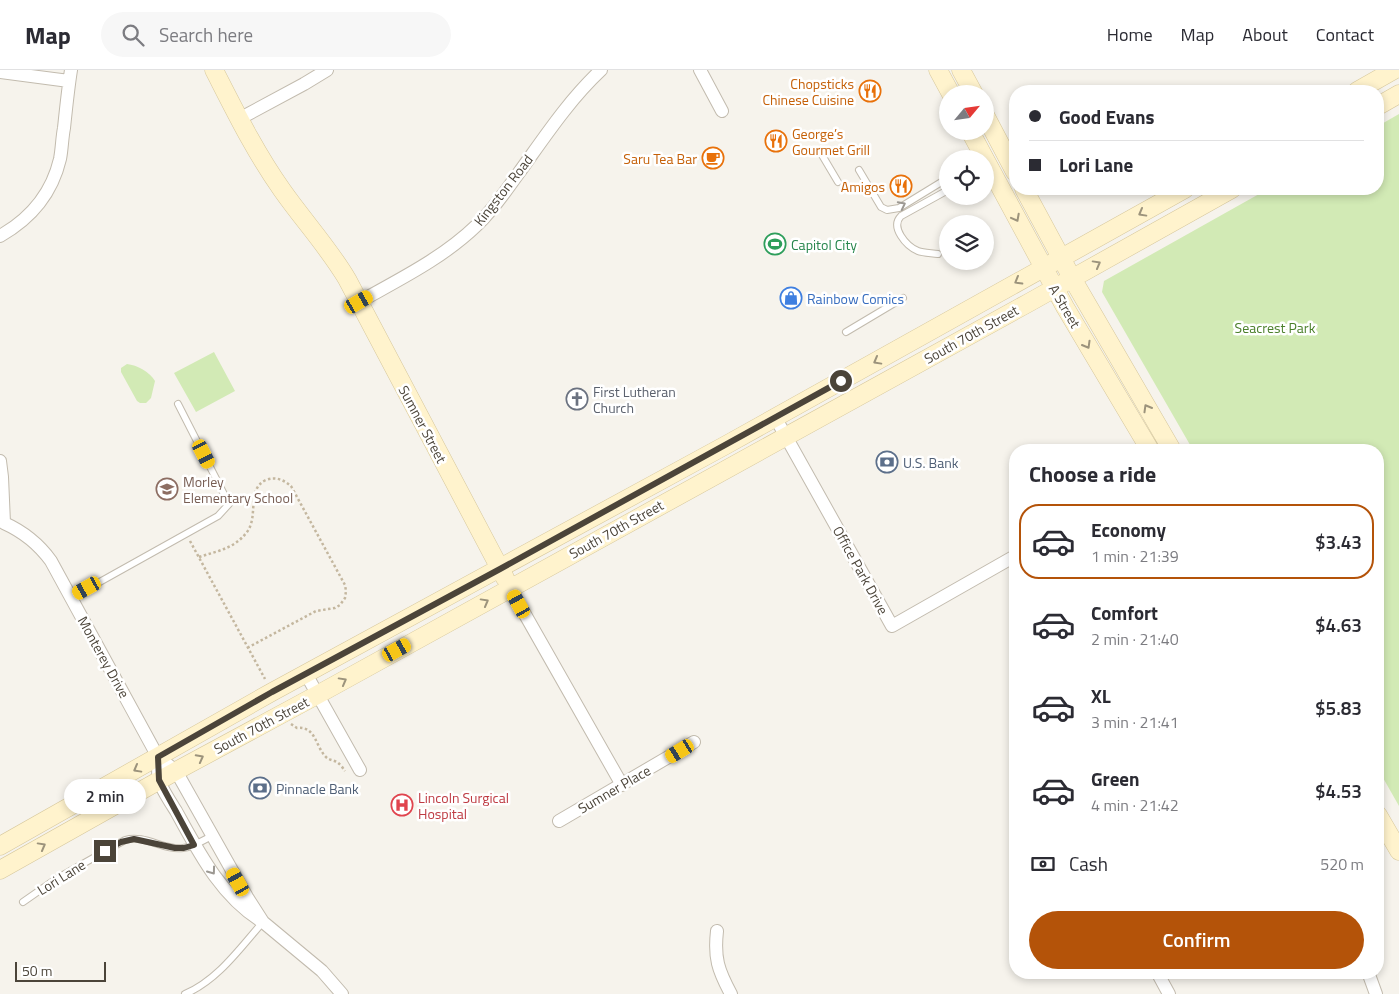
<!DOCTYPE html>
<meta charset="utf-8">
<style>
:root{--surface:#fff;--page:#f7f7f7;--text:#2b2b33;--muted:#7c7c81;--line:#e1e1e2;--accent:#b45309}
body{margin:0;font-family:"Titillium Web",sans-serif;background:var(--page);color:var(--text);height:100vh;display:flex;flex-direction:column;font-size:19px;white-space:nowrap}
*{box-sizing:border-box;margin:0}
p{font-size:16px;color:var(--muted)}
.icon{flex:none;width:28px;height:28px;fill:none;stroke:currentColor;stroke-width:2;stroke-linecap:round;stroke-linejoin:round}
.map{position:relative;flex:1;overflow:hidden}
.details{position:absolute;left:1009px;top:374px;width:375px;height:535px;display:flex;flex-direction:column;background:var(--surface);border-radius:20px;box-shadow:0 2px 8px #0003}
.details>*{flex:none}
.guide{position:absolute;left:1009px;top:15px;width:375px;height:110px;border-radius:20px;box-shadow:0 2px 8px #0003;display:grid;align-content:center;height:110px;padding:0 20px;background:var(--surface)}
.needle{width:32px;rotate:61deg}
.controls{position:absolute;left:939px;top:15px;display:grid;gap:10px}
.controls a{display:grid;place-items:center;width:55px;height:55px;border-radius:50%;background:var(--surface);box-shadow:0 2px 8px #0003;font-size:25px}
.scale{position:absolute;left:15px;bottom:12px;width:91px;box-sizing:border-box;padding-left:5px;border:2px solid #4b4439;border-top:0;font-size:14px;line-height:18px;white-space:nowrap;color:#4b4439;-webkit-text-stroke:4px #fff;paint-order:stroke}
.end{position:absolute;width:22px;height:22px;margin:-11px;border:6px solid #4b4439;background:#fff;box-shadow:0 0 0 2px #fff}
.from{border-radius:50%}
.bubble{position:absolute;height:35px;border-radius:18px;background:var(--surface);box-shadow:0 2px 8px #0003;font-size:16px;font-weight:600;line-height:35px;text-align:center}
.car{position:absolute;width:15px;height:30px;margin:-15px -8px;border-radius:6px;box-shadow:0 0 4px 1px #0007;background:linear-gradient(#f5c518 24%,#345 0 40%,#f5c518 0 76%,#345 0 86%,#f5c518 0)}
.guide b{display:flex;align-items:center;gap:18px;height:48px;font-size:19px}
.guide b+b{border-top:1px solid var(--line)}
.guide i{width:12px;height:12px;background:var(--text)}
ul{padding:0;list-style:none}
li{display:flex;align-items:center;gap:15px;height:75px;margin:0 10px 8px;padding:0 10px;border:2px solid transparent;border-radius:20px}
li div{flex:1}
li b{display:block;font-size:19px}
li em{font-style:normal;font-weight:600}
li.active{border-color:var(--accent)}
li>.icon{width:45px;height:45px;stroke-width:1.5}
h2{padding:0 20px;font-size:22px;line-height:60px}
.pay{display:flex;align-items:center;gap:12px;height:55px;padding:0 20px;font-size:19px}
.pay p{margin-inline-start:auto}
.cta{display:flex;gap:10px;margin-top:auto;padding:10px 20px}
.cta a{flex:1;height:58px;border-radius:30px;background:var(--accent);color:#fff;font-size:20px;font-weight:600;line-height:58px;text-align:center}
header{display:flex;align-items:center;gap:30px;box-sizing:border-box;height:70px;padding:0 25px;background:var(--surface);border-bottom:1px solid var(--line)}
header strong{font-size:24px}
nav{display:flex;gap:28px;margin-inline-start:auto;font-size:18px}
.search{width:350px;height:45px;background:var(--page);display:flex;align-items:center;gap:12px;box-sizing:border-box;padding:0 18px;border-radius:28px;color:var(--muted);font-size:19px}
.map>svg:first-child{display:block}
.green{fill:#d2eab5}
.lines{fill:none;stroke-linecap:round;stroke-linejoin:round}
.lane-casing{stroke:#c2bbae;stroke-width:8}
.street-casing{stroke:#c2bbae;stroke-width:14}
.secondary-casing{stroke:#d6c79b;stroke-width:19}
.path{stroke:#c4b79f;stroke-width:2.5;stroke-dasharray:2.5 2.5;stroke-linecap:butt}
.lane{stroke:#fff;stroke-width:6}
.street{stroke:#fff;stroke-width:12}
.secondary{stroke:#fff3cd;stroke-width:18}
.oneway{stroke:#9c9892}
.oneway2{stroke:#9c937c}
.route{stroke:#4b4439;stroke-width:6}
.labels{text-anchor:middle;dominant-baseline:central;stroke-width:5;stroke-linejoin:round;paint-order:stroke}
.food-label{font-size:14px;fill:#c56008;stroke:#fff;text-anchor:end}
.street-label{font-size:14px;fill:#4b4439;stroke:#fff}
.leisure-label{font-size:14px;fill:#27864d;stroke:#fff;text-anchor:start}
.shop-label{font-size:14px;fill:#366cbe;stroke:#fff;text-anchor:start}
.park-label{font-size:14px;fill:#4a7f2a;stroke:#fff}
.worship-label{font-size:14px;fill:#5b616d;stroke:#fff;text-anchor:start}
.service-label{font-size:14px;fill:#4e5e75;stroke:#fff;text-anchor:start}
.education-label{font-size:14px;fill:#785e54;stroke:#fff;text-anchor:start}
.health-label{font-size:14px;fill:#be3a42;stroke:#fff;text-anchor:start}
</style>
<header>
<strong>Map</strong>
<div class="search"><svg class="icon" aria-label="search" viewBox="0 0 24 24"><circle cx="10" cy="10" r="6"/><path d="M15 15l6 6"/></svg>Search here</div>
<nav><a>Home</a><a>Map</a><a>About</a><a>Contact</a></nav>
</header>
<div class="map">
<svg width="1399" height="924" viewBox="0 0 1399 924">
<rect width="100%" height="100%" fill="#f6f3ec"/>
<path class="green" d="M 1399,44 L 1399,736 L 1378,699 L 1378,380 L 1193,380 L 1102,222 L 1104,211 L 1268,119 L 1378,119 L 1378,56 Z
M 214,282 L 235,321 L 196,342 L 174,303 Z
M 127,294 C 137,295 150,302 155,311 L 151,328 L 146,333 L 140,333 L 137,331 L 121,302 L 121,298 Z"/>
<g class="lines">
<g class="lane-casing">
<path id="lane" d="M 819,80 L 838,112
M 859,100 L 881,137 L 887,140 L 899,138 L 948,108
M 938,184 C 932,183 923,183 918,181 C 906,176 890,157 901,146 L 948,120
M 846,262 L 903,228
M 71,528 L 218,446 L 229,434 L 178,334
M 23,832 L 56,809 L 125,770 C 145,764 164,781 183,778 C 194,777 203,770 212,766
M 185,924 C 218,910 240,878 263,852"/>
</g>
<g class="street-casing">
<path id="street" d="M 700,0 L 722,41
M 0,2 L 69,11
M 239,49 L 304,14 L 327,0
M 0,166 C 30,149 52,123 60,89 C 62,79 62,68 64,58 C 66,39 68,19 71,0
M 359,232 C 400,209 443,188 477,155 C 493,140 505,122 518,104 C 544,68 568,31 601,0
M 775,347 L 892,556 L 1015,486
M 0,391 L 2,407 L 4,453 C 24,462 38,473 51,491 L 158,687 L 176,701 L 247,827 L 263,852
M 510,518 L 622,715
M 306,604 L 360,700
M 158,687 C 159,694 157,703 159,710 C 161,718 171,733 176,741 C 198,781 221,827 263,852 L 322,901 L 342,924
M 559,751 L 694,672
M 717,861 C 714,888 718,900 731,924
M 1157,902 L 1169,924
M 1368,902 L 1376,924"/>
</g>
<g class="secondary-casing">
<path id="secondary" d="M 214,0 C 235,41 255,82 282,120 C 303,150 328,177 347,209 L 505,508
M 938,0 L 951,24
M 961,0 L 974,24
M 1357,21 L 1394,0
M 1378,36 L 1399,24
M 985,45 L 1015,102
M 970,61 L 985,89
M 985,89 L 1065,237 L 1150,380
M 1024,119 L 1072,208 L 1172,380
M 1378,745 L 1399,781
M 0,776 L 272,622 L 726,375 L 1185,119
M 0,800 L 176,701 L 317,625 L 1030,232 L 1232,119"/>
</g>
<path class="path" d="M 1014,34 L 1015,34
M 190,471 L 265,609
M 199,487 C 217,481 234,479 247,462 C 259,446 246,419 266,410 C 275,406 284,410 291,416 L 345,515 L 346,521 L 345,528 L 340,535 L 335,538 L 316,541 L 247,578
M 291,654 L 297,658 C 316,656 315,676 326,687 C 329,690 333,690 337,692 C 340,694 343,698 345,701"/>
<use href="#lane" class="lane"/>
<use href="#street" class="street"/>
<use href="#secondary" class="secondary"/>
</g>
<defs><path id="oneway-chevron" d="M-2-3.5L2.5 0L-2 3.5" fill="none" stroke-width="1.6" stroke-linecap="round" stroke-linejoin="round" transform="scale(1.25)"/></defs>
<g class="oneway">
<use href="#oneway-chevron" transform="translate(902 135) rotate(-27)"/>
<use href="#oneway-chevron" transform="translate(212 801) rotate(54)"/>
</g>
<g class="oneway2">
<use href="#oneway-chevron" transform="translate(1142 143) rotate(151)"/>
<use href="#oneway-chevron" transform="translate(1016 148) rotate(62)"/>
<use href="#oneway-chevron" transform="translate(1097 194) rotate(-29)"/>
<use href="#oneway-chevron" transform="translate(1018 211) rotate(150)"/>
<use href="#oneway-chevron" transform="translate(1087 275) rotate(60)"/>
<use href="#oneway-chevron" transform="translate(877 291) rotate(151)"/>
<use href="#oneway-chevron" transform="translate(1147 338) rotate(-120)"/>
<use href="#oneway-chevron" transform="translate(485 532) rotate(-29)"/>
<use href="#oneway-chevron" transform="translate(343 611) rotate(-29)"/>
<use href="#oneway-chevron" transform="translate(200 688) rotate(-28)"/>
<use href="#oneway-chevron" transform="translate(137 699) rotate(151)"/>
<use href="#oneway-chevron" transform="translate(42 776) rotate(-29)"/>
</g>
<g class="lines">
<path class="route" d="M 105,781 L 121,772 L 134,769 L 175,778 L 184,778 L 194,775 L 159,710 L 158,687 L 272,622 L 500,499 L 841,311"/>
</g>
<defs>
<g id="restaurant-ring" transform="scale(1.125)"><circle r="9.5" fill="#fff" stroke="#e8710a" stroke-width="1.5"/><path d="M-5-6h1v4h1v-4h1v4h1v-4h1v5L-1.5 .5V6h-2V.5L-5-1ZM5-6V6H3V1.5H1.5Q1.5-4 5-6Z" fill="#e8710a"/></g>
<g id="cafe-ring" transform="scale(1.125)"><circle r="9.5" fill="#fff" stroke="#e8710a" stroke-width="1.5"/><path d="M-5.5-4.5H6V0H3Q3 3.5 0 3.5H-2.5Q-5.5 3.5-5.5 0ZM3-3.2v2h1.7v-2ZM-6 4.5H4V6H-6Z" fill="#e8710a"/></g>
<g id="stadium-ring" transform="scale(1.125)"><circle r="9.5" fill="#fff" stroke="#2e9e5b" stroke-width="1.5"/><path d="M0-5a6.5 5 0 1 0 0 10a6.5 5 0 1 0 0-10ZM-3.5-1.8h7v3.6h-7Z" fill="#2e9e5b"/></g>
<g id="shop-ring" transform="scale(1.125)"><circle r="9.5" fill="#fff" stroke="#3f7fe0" stroke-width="1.5"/><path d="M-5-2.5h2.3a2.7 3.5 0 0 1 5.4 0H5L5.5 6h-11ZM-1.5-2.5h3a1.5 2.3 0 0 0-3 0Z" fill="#3f7fe0"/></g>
<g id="church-ring" transform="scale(1.125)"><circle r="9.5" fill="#fff" stroke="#6b7280" stroke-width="1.5"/><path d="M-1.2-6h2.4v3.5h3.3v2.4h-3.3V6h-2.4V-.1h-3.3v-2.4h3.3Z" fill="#6b7280"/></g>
<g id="bank-ring" transform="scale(1.125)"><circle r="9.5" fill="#fff" stroke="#5c6f8a" stroke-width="1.5"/><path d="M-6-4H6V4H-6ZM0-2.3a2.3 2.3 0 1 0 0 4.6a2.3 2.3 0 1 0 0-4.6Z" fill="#5c6f8a"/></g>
<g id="school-ring" transform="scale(1.125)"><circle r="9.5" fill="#fff" stroke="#8d6e63" stroke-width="1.5"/><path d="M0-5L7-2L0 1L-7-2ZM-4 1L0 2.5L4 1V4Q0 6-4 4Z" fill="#8d6e63"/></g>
<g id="hospital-ring" transform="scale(1.125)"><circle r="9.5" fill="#fff" stroke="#e0444e" stroke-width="1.5"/><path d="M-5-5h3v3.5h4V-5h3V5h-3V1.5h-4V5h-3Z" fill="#e0444e"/></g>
</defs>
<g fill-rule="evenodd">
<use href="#restaurant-ring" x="870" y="21"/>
<use href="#restaurant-ring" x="776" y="71"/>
<use href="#cafe-ring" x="713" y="88"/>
<use href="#restaurant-ring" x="901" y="116"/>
<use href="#stadium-ring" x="775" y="174"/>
<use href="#shop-ring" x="791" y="228"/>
<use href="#church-ring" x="577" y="329"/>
<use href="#bank-ring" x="887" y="392"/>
<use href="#school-ring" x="167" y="419"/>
<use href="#bank-ring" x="260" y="718"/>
<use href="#hospital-ring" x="402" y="735"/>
</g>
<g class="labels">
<g class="food-label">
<text x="854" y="13">Chopsticks<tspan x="854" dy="16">Chinese Cuisine</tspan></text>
<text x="792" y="63" text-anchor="start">George’s<tspan x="792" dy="16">Gourmet Grill</tspan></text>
<text x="697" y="88">Saru Tea Bar</text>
<text x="885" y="116">Amigos</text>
</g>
<g class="street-label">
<text transform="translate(503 120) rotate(-52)">Kingston Road</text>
<text transform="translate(1065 236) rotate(60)">A Street</text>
<text transform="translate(971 264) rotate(-29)">South 70th Street</text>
<text transform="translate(423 354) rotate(62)">Sumner Street</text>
<text transform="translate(616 459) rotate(-29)">South 70th Street</text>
<text transform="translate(861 500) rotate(61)">Office Park Drive</text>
<text transform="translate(104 587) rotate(61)">Monterey Drive</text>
<text transform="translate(261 655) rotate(-28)">South 70th Street</text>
<text transform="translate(614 719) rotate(-30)">Sumner Place</text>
<text transform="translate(61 807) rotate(-32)">Lori Lane</text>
</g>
<g class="leisure-label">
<text x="791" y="174">Capitol City</text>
</g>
<g class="shop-label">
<text x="807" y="228">Rainbow Comics</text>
</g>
<g class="park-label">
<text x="1275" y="257">Seacrest Park</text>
</g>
<g class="worship-label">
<text x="593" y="321">First Lutheran<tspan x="593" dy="16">Church</tspan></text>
</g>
<g class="service-label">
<text x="903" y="392">U.S. Bank</text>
<text x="276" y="718">Pinnacle Bank</text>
</g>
<g class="education-label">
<text x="183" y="411">Morley<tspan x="183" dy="16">Elementary School</tspan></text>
</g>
<g class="health-label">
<text x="418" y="727">Lincoln Surgical<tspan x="418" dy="16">Hospital</tspan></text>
</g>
</g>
</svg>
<div class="controls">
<a><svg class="needle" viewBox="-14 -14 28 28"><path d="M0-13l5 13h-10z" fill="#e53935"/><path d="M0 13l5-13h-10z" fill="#7c7c81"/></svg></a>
<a><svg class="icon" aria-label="locate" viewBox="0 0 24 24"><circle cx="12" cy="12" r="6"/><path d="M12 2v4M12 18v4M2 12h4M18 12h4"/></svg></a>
<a><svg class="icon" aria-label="layers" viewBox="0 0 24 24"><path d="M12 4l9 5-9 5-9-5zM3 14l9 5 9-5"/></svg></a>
</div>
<div class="scale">50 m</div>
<i class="end from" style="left:841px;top:311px"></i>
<i class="end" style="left:105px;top:781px"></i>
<div class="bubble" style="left:64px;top:709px;width:82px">2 min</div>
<i class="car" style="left:359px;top:232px;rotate:60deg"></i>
<i class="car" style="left:204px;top:384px;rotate:153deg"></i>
<i class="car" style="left:87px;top:518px;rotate:241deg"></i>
<i class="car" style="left:519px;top:534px;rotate:331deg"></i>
<i class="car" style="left:397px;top:580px;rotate:61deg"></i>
<i class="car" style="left:680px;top:681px;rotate:239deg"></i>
<i class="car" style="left:238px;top:812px;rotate:331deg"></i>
<div class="guide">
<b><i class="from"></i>Good Evans</b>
<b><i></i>Lori Lane</b>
</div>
<section class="details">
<h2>Choose a ride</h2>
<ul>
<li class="active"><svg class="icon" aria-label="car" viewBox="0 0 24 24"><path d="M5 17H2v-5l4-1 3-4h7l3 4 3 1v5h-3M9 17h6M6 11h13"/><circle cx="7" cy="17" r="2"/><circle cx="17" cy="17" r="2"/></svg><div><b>Economy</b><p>1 min · 21:39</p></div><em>$3.43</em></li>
<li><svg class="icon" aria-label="car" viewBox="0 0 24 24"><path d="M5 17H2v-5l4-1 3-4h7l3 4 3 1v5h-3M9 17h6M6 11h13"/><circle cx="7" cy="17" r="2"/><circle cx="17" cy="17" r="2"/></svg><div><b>Comfort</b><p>2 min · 21:40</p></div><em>$4.63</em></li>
<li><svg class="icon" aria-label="car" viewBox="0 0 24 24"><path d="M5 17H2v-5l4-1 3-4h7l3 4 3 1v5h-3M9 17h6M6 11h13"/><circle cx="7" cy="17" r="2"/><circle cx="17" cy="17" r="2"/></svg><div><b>XL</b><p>3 min · 21:41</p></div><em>$5.83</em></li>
<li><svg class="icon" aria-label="car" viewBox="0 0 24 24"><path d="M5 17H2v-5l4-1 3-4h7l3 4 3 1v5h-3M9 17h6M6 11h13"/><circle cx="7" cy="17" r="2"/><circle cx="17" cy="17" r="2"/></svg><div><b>Green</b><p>4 min · 21:42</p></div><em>$4.53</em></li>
</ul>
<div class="pay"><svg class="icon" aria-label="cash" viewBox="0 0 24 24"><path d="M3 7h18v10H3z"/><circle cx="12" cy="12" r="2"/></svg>Cash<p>520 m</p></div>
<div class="cta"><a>Confirm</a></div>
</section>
</div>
